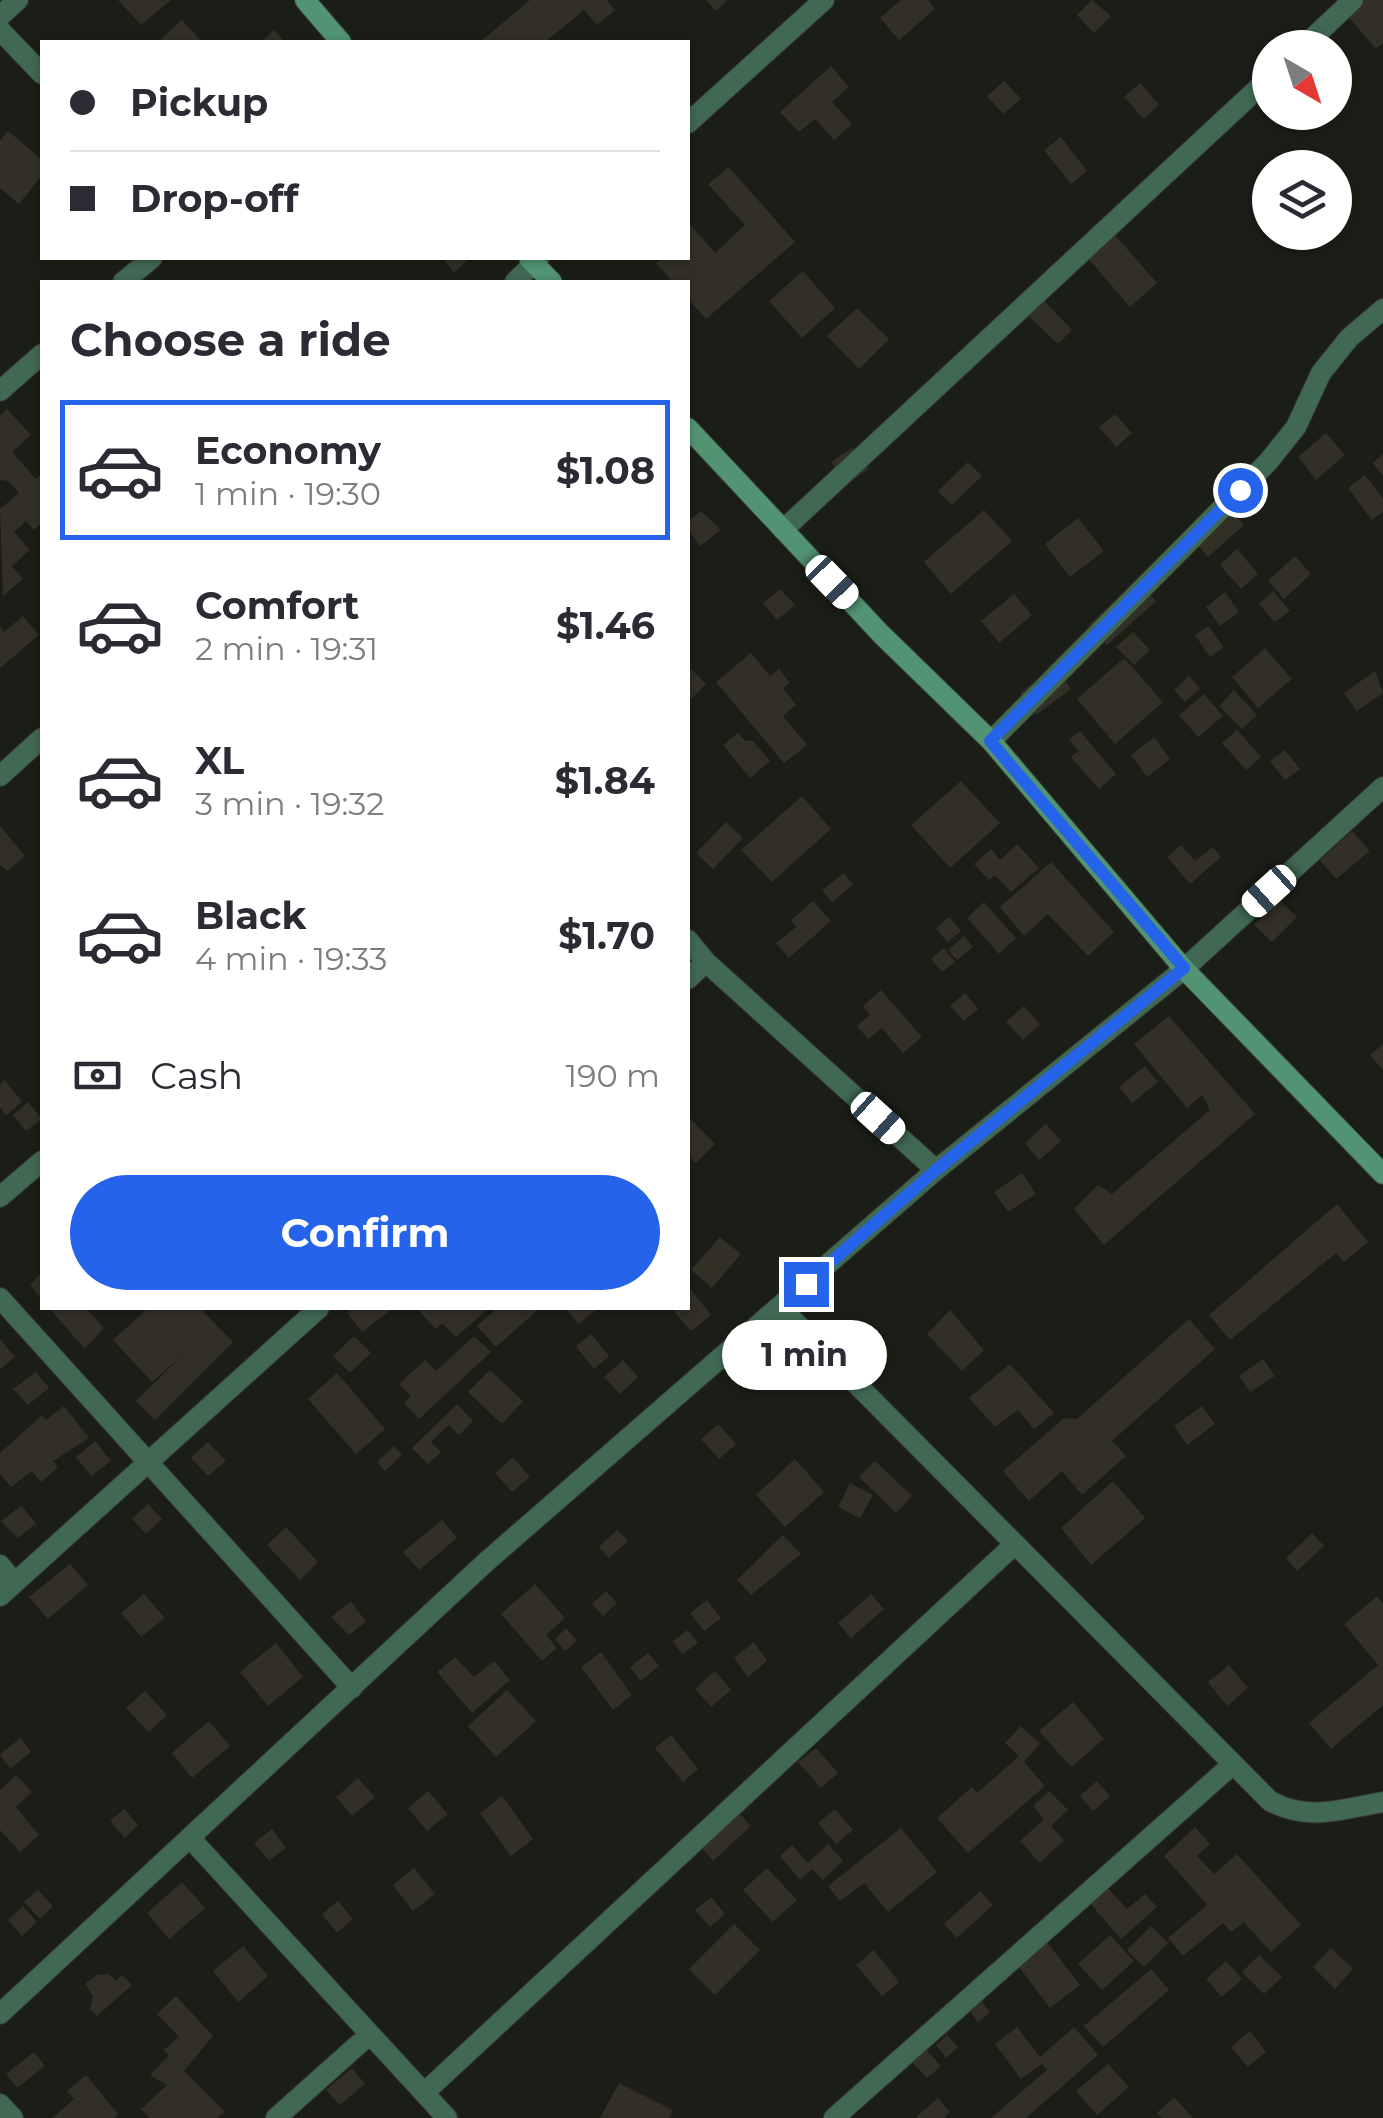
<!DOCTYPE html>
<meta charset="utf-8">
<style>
:root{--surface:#fff;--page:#f7f7f7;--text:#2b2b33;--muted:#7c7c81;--line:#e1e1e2;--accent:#2563eb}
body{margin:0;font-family:Montserrat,sans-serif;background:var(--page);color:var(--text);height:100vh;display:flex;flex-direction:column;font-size:38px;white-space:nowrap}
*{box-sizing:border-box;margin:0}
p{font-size:32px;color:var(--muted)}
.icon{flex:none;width:55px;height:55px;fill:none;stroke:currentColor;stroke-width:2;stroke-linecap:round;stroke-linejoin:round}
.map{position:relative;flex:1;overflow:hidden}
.sheet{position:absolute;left:40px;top:280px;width:650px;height:1030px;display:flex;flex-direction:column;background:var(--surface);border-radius:0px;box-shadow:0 2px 8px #0004}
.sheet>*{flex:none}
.guide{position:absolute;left:40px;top:40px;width:650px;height:220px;border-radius:0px;box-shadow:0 2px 8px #0004;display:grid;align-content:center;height:220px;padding:0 30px;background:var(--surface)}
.needle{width:65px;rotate:141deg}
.fabs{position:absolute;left:1252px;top:30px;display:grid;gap:20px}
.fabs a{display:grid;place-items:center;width:100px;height:100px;border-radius:50%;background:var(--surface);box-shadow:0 2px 8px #0004;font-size:50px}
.end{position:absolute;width:45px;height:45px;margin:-22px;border:12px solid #2563eb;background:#fff;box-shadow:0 0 0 5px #fff}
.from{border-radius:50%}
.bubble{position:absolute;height:70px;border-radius:35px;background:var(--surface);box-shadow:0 2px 8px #0004;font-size:32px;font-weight:700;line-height:70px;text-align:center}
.car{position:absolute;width:30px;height:60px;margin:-30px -15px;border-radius:12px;box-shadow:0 0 8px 2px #0007;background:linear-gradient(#fff 24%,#345 0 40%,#fff 0 76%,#345 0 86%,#fff 0)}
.guide b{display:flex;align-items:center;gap:35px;height:95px;font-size:38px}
.guide b+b{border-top:2px solid var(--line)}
.guide i{width:25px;height:25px;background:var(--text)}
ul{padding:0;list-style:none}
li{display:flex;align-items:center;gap:30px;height:140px;margin:0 20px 15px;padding:0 10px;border:5px solid transparent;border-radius:0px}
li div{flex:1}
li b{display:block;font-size:38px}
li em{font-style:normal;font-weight:700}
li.current{border-color:var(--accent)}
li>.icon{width:90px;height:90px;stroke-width:1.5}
h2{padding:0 30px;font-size:45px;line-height:120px}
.pay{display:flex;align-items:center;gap:25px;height:110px;padding:0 30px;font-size:38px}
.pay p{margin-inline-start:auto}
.cta{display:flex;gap:20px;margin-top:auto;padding:20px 30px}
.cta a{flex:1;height:115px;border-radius:60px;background:var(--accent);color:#fff;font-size:40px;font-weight:700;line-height:115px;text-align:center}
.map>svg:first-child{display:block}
.building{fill:#322f27}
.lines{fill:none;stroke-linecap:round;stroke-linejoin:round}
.street-casing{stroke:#353730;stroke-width:22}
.secondary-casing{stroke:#353730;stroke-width:22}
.street{stroke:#406853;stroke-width:20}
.secondary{stroke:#529472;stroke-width:20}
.route{stroke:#2563eb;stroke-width:12}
</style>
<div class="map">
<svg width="1383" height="2118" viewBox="0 0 1383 2118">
<rect width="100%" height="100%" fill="#1b1e16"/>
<path class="building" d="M 118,0 L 171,0 L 141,25 Z
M 530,0 L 607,0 L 615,10 L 597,25 L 584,10 L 545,42 L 480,42 Z
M 706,0 L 728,0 L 716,11 Z
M 901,0 L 928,0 L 935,9 L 899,40 L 880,18 Z
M 1092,0 L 1111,16 L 1094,33 L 1077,15 Z
M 1362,0 L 1383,0 L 1383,43 L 1376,49 L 1346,14 Z
M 182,20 L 202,42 L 158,42 Z
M 274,30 L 285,42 L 261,42 Z
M 831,66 L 849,87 L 832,102 L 852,124 L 834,140 L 815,119 L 799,132 L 780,112 Z
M 1004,81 L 1021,99 L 1003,114 L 987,96 Z
M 1140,83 L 1159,105 L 1144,119 L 1124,97 Z
M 8,131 L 42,160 L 42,175 L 19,204 L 0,188 L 0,141 Z
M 1061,137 L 1087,171 L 1071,184 L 1044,150 Z
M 729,167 L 795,242 L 706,319 L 688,299 L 688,282 L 673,282 L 656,263 L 663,258 L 688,258 L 688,222 L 715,253 L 745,225 L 708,184 Z
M 1107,226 L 1157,283 L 1130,307 L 1080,249 Z
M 442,258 L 470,258 L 454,272 Z
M 803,271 L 835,308 L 802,338 L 769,301 Z
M 1031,287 L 1072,330 L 1058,344 L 1015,303 Z
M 857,308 L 889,339 L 859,369 L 827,336 Z
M 7,409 L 31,435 L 12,452 L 36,479 L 42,474 L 42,522 L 34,530 L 26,521 L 14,532 L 30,550 L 12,566 L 23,579 L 3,596 L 0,509 L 19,493 L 8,481 L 0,480 L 0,416 Z
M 1115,414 L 1132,433 L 1116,447 L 1099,427 Z
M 1326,433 L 1345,455 L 1316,480 L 1298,457 Z
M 853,447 L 869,469 L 846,485 L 831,462 Z
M 1383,454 L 1383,476 L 1373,463 Z
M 968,462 L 982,476 L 952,505 L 938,491 Z
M 1365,475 L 1383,499 L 1383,512 L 1372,520 L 1348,488 Z
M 1227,506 L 1244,525 L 1208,557 L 1191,537 Z
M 984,510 L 1012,541 L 951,594 L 924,562 Z
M 701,511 L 721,530 L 700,546 L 688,529 L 688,521 Z
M 1078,518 L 1104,551 L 1070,577 L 1045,544 Z
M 1237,549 L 1258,574 L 1241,589 L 1220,565 Z
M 1295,556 L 1311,574 L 1284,599 L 1268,581 Z
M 1137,580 L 1156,601 L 1107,645 L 1089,625 Z
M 780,589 L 795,605 L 777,620 L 763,603 Z
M 1273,591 L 1290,611 L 1275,622 L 1259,604 Z
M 1225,592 L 1239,612 L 1220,626 L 1206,607 Z
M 1014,594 L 1032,615 L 999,643 L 981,621 Z
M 23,616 L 39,635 L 0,668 L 0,626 L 4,632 Z
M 1208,626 L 1224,647 L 1210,657 L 1195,635 Z
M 1133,632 L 1150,650 L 1134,665 L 1116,647 Z
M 1265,648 L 1292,679 L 1258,708 L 1232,677 Z
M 751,653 L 770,676 L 779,669 L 790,683 L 783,688 L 796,705 L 783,716 L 807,745 L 784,763 L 716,682 Z
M 1124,658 L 1163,702 L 1115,744 L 1077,699 Z
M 688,666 L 706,684 L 688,702 Z
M 1055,667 L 1071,689 L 1036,715 L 1020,693 Z
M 1375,671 L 1383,693 L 1357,711 L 1344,693 Z
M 1189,676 L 1200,689 L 1185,702 L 1174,690 Z
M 1234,690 L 1257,715 L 1242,729 L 1219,706 Z
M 1204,694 L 1223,716 L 1198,737 L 1179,715 Z
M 1237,730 L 1261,757 L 1246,770 L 1222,743 Z
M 1080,731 L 1116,774 L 1099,789 L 1071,757 L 1079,751 L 1069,740 Z
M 738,733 L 745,741 L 753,741 L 770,761 L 750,778 L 723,745 Z
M 1154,737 L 1170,759 L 1147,777 L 1131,755 Z
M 1285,750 L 1300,769 L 1285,780 L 1270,761 Z
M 961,781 L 1000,823 L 950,868 L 911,825 Z
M 802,796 L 831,829 L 772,882 L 741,850 Z
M 726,822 L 743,838 L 713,869 L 696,853 Z
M 0,826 L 25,856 L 8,871 L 0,865 Z
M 1352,831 L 1370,851 L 1336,879 L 1320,860 Z
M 1017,844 L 1039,868 L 1011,892 L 995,875 L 989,880 L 974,864 L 991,849 L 1000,860 Z
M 1181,845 L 1195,861 L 1213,847 L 1221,857 L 1190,884 L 1167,857 Z
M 1051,862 L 1114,932 L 1088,956 L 1048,914 L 1024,936 L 1000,907 Z
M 844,873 L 853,885 L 832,902 L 822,890 Z
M 1279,900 L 1297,917 L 1272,942 L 1254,925 Z
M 813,901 L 831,921 L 789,958 L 776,943 L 796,927 L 791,920 Z
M 984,902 L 1016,938 L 999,954 L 967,918 Z
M 949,917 L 961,931 L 947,942 L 936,928 Z
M 964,936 L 973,947 L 957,960 L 948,950 Z
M 944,948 L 955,962 L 942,972 L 931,959 Z
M 881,990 L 922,1037 L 903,1053 L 882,1028 L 868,1039 L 857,1026 L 870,1015 L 863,1006 Z
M 965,993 L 978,1009 L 964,1021 L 950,1006 Z
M 1024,1006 L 1040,1024 L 1023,1040 L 1006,1022 Z
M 1169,1016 L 1255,1114 L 1104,1245 L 1074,1209 L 1098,1185 L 1112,1194 L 1210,1110 L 1202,1095 L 1187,1108 L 1134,1044 Z
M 1383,1044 L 1383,1070 L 1370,1055 Z
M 1145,1066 L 1158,1082 L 1132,1103 L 1119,1087 Z
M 5,1080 L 22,1102 L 6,1115 L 0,1107 L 0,1084 Z
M 28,1102 L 42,1119 L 26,1131 L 13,1115 Z
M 688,1116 L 715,1144 L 696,1163 L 688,1155 Z
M 1046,1124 L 1061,1141 L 1039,1160 L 1025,1143 Z
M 1022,1173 L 1036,1194 L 1008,1212 L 994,1192 Z
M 1337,1204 L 1368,1242 L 1344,1262 L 1336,1253 L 1230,1340 L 1209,1315 Z
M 720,1237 L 741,1254 L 712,1288 L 691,1270 Z
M 42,1272 L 42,1300 L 30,1285 Z
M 688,1286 L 711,1315 L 691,1331 L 671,1308 L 688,1308 Z
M 49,1308 L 86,1308 L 104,1328 L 85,1349 Z
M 148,1308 L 200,1308 L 233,1342 L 155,1420 L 136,1401 L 185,1353 L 152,1382 L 113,1340 Z
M 354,1308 L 394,1308 L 362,1332 L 347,1313 Z
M 423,1308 L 489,1308 L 456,1337 L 442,1323 L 436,1329 L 419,1311 Z
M 497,1308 L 540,1308 L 496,1347 L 477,1326 Z
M 565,1308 L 598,1308 L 579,1324 Z
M 950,1310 L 984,1350 L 962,1371 L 927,1334 Z
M 1189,1319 L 1215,1349 L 1112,1441 L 1126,1456 L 1082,1495 L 1062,1471 L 1029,1501 L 1003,1471 L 1064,1418 L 1077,1419 Z
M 591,1334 L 609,1356 L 594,1369 L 576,1346 Z
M 354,1336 L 371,1353 L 350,1373 L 333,1356 Z
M 474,1336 L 491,1352 L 419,1419 L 404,1403 L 411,1396 L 399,1384 L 425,1360 L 436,1371 Z
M 0,1339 L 15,1357 L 0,1369 Z
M 1263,1359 L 1275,1376 L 1250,1392 L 1239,1376 Z
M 623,1360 L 638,1377 L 620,1394 L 604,1377 Z
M 1010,1364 L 1054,1413 L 1034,1429 L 1018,1410 L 995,1427 L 969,1398 Z
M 490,1370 L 523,1401 L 502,1424 L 468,1392 Z
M 36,1372 L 49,1388 L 28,1405 L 13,1389 Z
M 337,1373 L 385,1429 L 356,1454 L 308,1399 Z
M 457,1404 L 473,1421 L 459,1435 L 449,1425 L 431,1442 L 441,1452 L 428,1464 L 412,1448 Z
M 64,1406 L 89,1438 L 53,1461 L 58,1467 L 41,1482 L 32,1471 L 11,1487 L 0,1474 L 0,1453 L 42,1415 L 46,1420 Z
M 1202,1406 L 1215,1424 L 1187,1445 L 1174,1426 Z
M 718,1424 L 736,1444 L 719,1459 L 701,1439 Z
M 95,1441 L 111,1461 L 91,1476 L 76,1457 Z
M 208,1442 L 226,1461 L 208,1476 L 191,1458 Z
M 394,1446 L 402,1455 L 385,1471 L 377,1462 Z
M 513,1457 L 530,1477 L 512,1492 L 495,1473 Z
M 795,1459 L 824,1492 L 785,1527 L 756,1495 Z
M 875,1461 L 912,1496 L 896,1513 L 859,1477 Z
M 1113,1481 L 1145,1518 L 1091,1565 L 1061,1528 Z
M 850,1483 L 873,1495 L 860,1518 L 838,1507 Z
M 148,1504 L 162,1519 L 146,1534 L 132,1519 Z
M 21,1506 L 36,1523 L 18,1538 L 1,1521 Z
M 442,1520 L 457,1538 L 419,1570 L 403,1552 Z
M 286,1527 L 318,1562 L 300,1580 L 267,1545 Z
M 617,1530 L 628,1541 L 609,1558 L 599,1547 Z
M 1312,1533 L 1324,1546 L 1297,1571 L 1286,1558 Z
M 783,1535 L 801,1554 L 751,1595 L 737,1580 Z
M 70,1564 L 88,1585 L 48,1619 L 29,1597 Z
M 535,1584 L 565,1618 L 546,1635 L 557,1648 L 542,1661 L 501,1614 Z
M 606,1591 L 617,1603 L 603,1616 L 592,1604 Z
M 144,1594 L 165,1618 L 141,1637 L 121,1613 Z
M 871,1594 L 884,1609 L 851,1638 L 838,1623 Z
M 1377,1596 L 1383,1604 L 1383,1705 L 1331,1749 L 1309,1723 L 1378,1665 L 1344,1624 Z
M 707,1600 L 721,1618 L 704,1631 L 690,1613 Z
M 351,1601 L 366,1622 L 349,1635 L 331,1617 Z
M 566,1628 L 577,1641 L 565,1651 L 555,1639 Z
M 688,1630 L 698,1643 L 682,1654 L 673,1641 Z
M 754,1642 L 767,1661 L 748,1677 L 734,1658 Z
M 276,1643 L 303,1677 L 268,1706 L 240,1672 Z
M 601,1652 L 632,1695 L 613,1710 L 581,1667 Z
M 648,1653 L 659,1666 L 641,1681 L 630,1667 Z
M 455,1657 L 474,1677 L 494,1661 L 510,1680 L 472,1713 L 437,1672 Z
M 1229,1665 L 1248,1688 L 1227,1706 L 1208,1682 Z
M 715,1671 L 731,1690 L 711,1707 L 695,1689 Z
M 507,1690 L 536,1721 L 496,1757 L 468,1726 Z
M 145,1691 L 167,1715 L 149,1732 L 126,1708 Z
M 1073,1702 L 1104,1739 L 1071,1767 L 1039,1731 Z
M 209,1721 L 230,1746 L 192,1778 L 172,1753 Z
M 1021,1726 L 1040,1744 L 1024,1762 L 1045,1786 L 968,1853 L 937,1818 L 972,1787 L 977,1793 L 1019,1756 L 1005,1743 Z
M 671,1735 L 698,1769 L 683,1782 L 655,1748 Z
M 21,1738 L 31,1752 L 10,1769 L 0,1754 Z
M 816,1748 L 838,1773 L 821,1788 L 798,1762 Z
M 16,1775 L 32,1792 L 16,1807 L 39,1835 L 20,1852 L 0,1830 L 0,1790 Z
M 358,1778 L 375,1797 L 352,1816 L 336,1797 Z
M 1097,1781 L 1110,1796 L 1093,1811 L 1080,1796 Z
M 428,1791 L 448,1814 L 427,1831 L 408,1808 Z
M 1049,1791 L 1068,1810 L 1051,1826 L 1064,1840 L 1040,1863 L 1020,1841 L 1044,1819 L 1033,1806 Z
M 502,1796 L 533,1839 L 511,1856 L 480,1813 Z
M 124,1809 L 138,1825 L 125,1838 L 110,1821 Z
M 835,1809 L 853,1830 L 836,1844 L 818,1823 Z
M 736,1810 L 751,1826 L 713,1861 L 698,1844 Z
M 1195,1827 L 1210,1844 L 1197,1856 L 1214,1874 L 1237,1854 L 1301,1925 L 1271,1952 L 1244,1922 L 1231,1932 L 1223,1923 L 1183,1956 L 1168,1938 L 1207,1905 L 1164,1856 Z
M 901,1828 L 937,1872 L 888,1912 L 864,1883 L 840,1901 L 828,1886 Z
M 272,1829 L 286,1848 L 269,1861 L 254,1843 Z
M 828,1844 L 843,1861 L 823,1880 L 812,1869 L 800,1880 L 780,1856 L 792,1845 L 808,1863 Z
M 414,1868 L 435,1894 L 413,1911 L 393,1885 Z
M 767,1868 L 797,1900 L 773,1922 L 743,1890 Z
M 182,1882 L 205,1908 L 169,1939 L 147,1913 Z
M 1106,1886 L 1127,1909 L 1145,1894 L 1157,1907 L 1121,1939 L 1088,1901 Z
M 38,1890 L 53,1906 L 40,1919 L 24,1902 Z
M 980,1891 L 993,1905 L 957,1938 L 944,1924 Z
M 711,1897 L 725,1914 L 710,1927 L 695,1910 Z
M 338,1901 L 353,1919 L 337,1933 L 322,1914 Z
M 23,1906 L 37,1922 L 22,1936 L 8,1920 Z
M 734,1924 L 760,1950 L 715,1995 L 689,1969 Z
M 1151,1926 L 1168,1943 L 1144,1967 L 1127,1950 Z
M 1110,1935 L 1134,1961 L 1102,1990 L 1078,1964 Z
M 1046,1941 L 1080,1985 L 1050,2008 L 1016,1963 Z
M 243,1946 L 268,1976 L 238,2002 L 213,1971 Z
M 1331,1948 L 1353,1969 L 1335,1989 L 1313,1967 Z
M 874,1950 L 899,1982 L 882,1996 L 856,1965 Z
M 1259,1955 L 1282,1977 L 1264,1994 L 1242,1972 Z
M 1226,1961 L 1242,1979 L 1222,1997 L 1206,1979 Z
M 1151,1969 L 1169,1990 L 1103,2047 L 1084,2026 Z
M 109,1974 L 116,1981 L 122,1975 L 132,1985 L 97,2016 L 90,2009 L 93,1996 L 85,1984 L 97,1975 Z
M 176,1996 L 213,2036 L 184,2071 L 225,2112 L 217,2118 L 150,2118 L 141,2109 L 167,2085 L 150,2075 L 169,2055 L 164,2050 L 179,2037 L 157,2014 Z
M 979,1998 L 990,2012 L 978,2022 L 967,2007 Z
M 1017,2027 L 1040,2057 L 1074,2027 L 1098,2055 L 1026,2118 L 991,2118 L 1047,2070 L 1042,2064 L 1021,2079 L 995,2044 Z
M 1250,2031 L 1266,2052 L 1248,2067 L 1231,2047 Z
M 947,2035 L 958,2047 L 946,2058 L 936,2045 Z
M 924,2047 L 941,2066 L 927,2078 L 910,2060 Z
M 34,2052 L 45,2066 L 17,2088 L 6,2074 Z
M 1108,2064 L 1129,2087 L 1097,2115 L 1076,2091 Z
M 352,2068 L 365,2084 L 340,2105 L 326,2090 Z
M 86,2075 L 118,2114 L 114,2118 L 52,2118 L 74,2099 L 67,2091 Z
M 619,2083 L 673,2110 L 669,2118 L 600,2118 Z
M 1174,2097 L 1193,2118 L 1162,2118 L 1157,2113 Z
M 938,2098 L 950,2112 L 944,2118 L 915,2118 Z"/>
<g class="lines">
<g class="street-casing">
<path id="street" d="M 0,16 L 18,0
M 0,30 L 42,74
M 1302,48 L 1353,0
M 688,123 L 824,0
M 123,282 L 152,258
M 515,282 L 539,258
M 0,391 L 42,354
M 783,530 L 1270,77
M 991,741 L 1268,462 L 1296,427 L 1321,373 L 1349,338 L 1383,309
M 0,776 L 42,738
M 688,940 L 706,962 L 936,1170
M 688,979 L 706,962
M 0,1197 L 42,1161
M 0,1298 L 352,1688
M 780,1307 L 1270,1801 C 1309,1822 1341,1809 1383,1802
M 0,1565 L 14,1582
M 0,1596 L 319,1308
M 191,1839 L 447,2118
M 0,2014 L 486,1562 L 936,1170 L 1184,969 L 1383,787
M 424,2093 L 1015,1544
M 0,2104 L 13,2118
M 276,2118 L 370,2034
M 834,2118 L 1233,1764"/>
</g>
<g class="secondary-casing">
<path id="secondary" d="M 305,0 L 341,42
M 529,258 L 552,282
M 688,428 L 881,634 L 991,741 L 1184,969 L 1383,1174"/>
</g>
<use href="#street" class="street"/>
<use href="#secondary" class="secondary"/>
</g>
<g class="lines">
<path class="route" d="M 806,1284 L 936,1170 L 1184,968 L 990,741 L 1240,490"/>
</g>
</svg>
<div class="fabs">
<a><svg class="needle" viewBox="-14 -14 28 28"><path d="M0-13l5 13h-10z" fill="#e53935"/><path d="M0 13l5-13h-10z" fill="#7c7c81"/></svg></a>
<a><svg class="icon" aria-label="layers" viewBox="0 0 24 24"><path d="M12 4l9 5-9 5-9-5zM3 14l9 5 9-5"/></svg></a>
</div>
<i class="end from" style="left:1240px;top:490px"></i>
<i class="end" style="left:806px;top:1284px"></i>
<div class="bubble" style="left:722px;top:1320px;width:165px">1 min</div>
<i class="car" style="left:832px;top:582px;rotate:136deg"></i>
<i class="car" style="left:1269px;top:891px;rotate:228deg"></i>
<i class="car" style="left:878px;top:1118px;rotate:132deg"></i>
<div class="guide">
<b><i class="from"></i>Pickup</b>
<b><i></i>Drop-off</b>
</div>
<section class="sheet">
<h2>Choose a ride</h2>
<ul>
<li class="current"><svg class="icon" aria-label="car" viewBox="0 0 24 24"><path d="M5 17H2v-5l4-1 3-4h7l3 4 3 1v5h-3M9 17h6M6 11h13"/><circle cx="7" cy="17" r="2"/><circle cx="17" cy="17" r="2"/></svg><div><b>Economy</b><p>1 min · 19:30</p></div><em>$1.08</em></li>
<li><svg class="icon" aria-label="car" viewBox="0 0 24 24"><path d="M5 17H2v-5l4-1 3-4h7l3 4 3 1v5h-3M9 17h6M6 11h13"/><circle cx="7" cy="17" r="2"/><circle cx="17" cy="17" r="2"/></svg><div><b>Comfort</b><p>2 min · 19:31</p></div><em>$1.46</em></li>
<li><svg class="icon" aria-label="car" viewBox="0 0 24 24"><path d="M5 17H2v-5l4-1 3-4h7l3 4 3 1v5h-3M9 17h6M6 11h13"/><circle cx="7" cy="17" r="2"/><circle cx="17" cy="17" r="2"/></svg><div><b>XL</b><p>3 min · 19:32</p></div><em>$1.84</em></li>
<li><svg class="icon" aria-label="car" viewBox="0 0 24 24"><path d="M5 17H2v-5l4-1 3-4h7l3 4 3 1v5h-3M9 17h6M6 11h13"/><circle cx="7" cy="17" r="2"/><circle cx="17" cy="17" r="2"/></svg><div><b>Black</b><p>4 min · 19:33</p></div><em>$1.70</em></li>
</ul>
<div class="pay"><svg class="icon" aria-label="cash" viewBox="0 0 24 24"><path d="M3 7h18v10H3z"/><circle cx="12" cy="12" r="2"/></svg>Cash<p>190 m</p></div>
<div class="cta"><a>Confirm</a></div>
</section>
</div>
